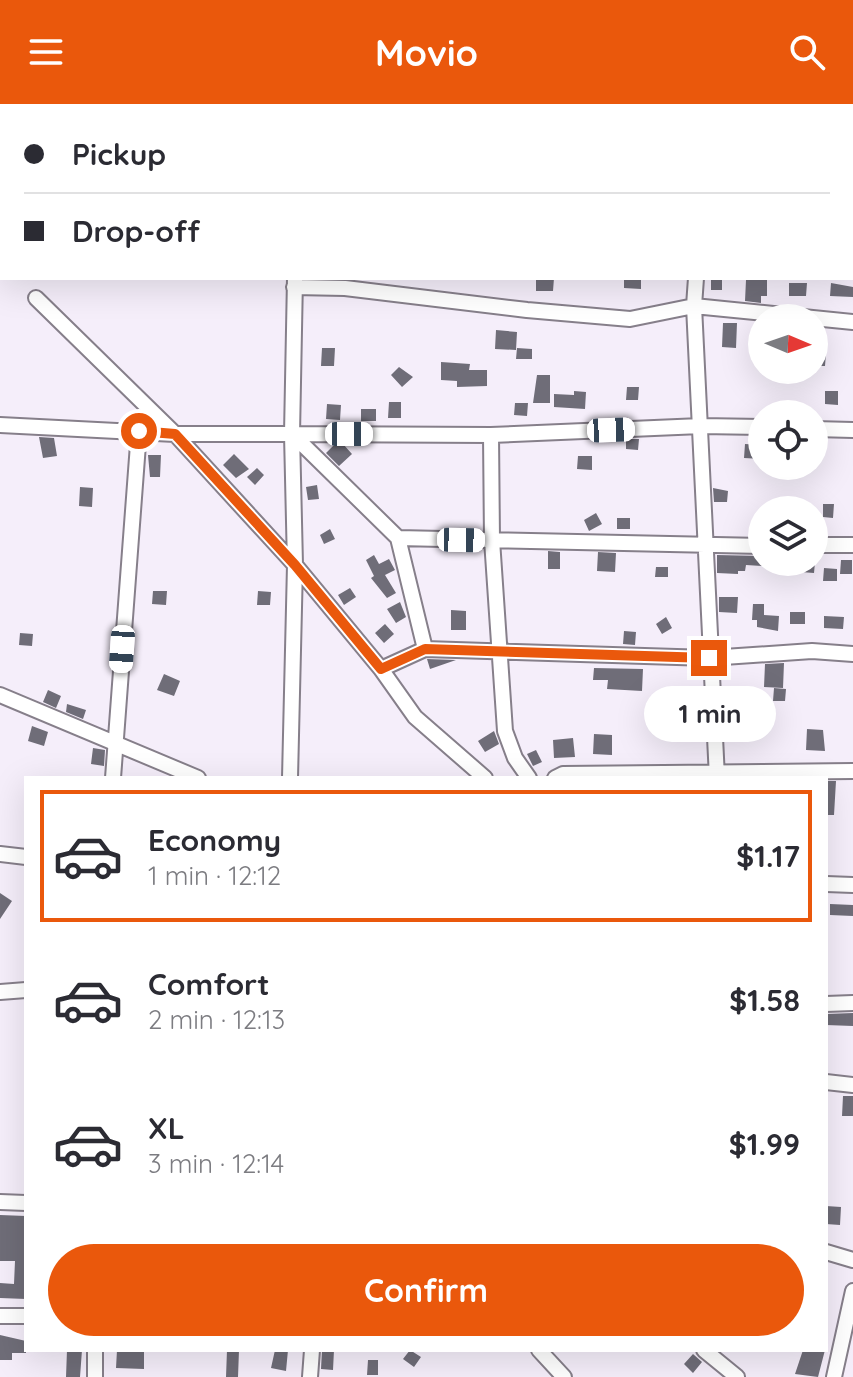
<!DOCTYPE html>
<meta charset="utf-8">
<style>
:root{--surface:#fff;--page:#f2f2f3;--text:#2b2b33;--muted:#7c7c81;--line:#e1e1e2;--accent:#ea580c}
body{margin:0;font-family:Quicksand,sans-serif;background:var(--page);color:var(--text);height:100vh;display:flex;flex-direction:column;font-size:30px;white-space:nowrap}
*{box-sizing:border-box;margin:0}
p{font-size:26px;color:var(--muted)}
.icon{flex:none;width:44px;height:44px;fill:none;stroke:currentColor;stroke-width:2;stroke-linecap:round;stroke-linejoin:round}
.map{position:relative;flex:1;overflow:hidden}
.panel{position:absolute;left:24px;top:672px;width:804px;height:576px;display:flex;flex-direction:column;background:var(--surface);border-radius:0px;box-shadow:0 8px 32px #0002}
.panel>*{flex:none}
.hud{position:absolute;left:0px;top:0px;width:854px;height:176px;box-shadow:0 8px 32px #0002;display:grid;align-content:center;height:176px;padding:0 24px;background:var(--surface)}
.needle{width:52px;rotate:92deg}
.controls{position:absolute;left:748px;top:200px;display:grid;gap:16px}
.controls a{display:grid;place-items:center;width:80px;height:80px;border-radius:50%;background:var(--surface);box-shadow:0 8px 32px #0002;font-size:40px}
.end{position:absolute;width:36px;height:36px;margin:-18px;border:10px solid #ea580c;background:#fff;box-shadow:0 0 0 4px #fff}
.from{border-radius:50%}
.bubble{position:absolute;height:56px;border-radius:28px;background:var(--surface);box-shadow:0 8px 32px #0002;font-size:26px;font-weight:700;line-height:56px;text-align:center}
.car{position:absolute;width:24px;height:48px;margin:-24px -12px;border-radius:10px;box-shadow:0 0 6px 2px #0007;background:linear-gradient(#fff 24%,#345 0 40%,#fff 0 76%,#345 0 86%,#fff 0)}
.hud b{display:flex;align-items:center;gap:28px;height:76px;font-size:30px}
.hud b+b{border-top:2px solid var(--line)}
.hud i{width:20px;height:20px;background:var(--text)}
ul{padding:14px 0 0;list-style:none}
li{display:flex;align-items:center;gap:24px;height:132px;margin:0 16px 12px;padding:0 8px;border:4px solid transparent;border-radius:0px}
li div{flex:1}
li b{display:block;font-size:30px}
li em{font-style:normal;font-weight:700}
li.current{border-color:var(--accent)}
li>.icon{width:72px;height:72px;stroke-width:1.5}
.button{display:flex;gap:16px;margin-top:auto;padding:16px 24px}
.button a{flex:1;height:92px;border-radius:48px;background:var(--accent);color:#fff;font-size:32px;font-weight:700;line-height:92px;text-align:center}
header{display:flex;justify-content:space-between;align-items:center;height:104px;padding:0 24px;background:var(--accent);color:#fff;font-size:36px;font-weight:700}
.map>svg:first-child{display:block}
.building{fill:#6f6d78}
.lines{fill:none;stroke-linecap:round;stroke-linejoin:round}
.minor-casing{stroke:#867f8a;stroke-width:18}
.minor{stroke:#fff;stroke-width:14}
.route{stroke:#ea580c;stroke-width:10}
</style>
<header><svg class="icon" aria-label="menu" viewBox="0 0 24 24"><path d="M4 6h16M4 12h16M4 18h16"/></svg>Movio<svg class="icon" aria-label="search" viewBox="0 0 24 24"><circle cx="10" cy="10" r="6"/><path d="M15 15l6 6"/></svg></header>
<div class="map">
<svg width="853" height="1273" viewBox="0 0 853 1273">
<rect width="100%" height="100%" fill="#f5eefa"/>
<path class="building" d="M 536,174 L 554,174 L 553,187 L 536,187 Z
M 624,174 L 641,174 L 641,185 L 624,184 Z
M 711,174 L 722,174 L 722,186 L 711,186 Z
M 746,176 L 767,176 L 767,192 L 761,192 L 761,199 L 745,197 Z
M 789,179 L 807,179 L 806,192 L 789,192 Z
M 831,179 L 853,183 L 853,193 L 830,192 Z
M 723,219 L 737,219 L 736,244 L 722,243 Z
M 496,226 L 517,228 L 516,246 L 495,245 Z
M 322,244 L 335,244 L 334,262 L 321,262 Z
M 517,244 L 532,245 L 532,255 L 516,255 Z
M 814,249 L 826,249 L 825,262 L 814,262 Z
M 441,258 L 470,260 L 469,266 L 487,266 L 487,282 L 457,283 L 457,277 L 441,276 Z
M 399,263 L 413,273 L 402,283 L 391,271 Z
M 537,271 L 550,271 L 550,299 L 533,299 Z
M 627,283 L 639,283 L 638,296 L 626,296 Z
M 574,287 L 586,288 L 585,305 L 554,303 L 554,290 L 574,291 Z
M 825,287 L 838,287 L 838,301 L 825,300 Z
M 389,298 L 401,298 L 401,314 L 388,314 Z
M 515,299 L 528,299 L 527,312 L 514,311 Z
M 327,300 L 341,301 L 340,316 L 326,315 Z
M 361,305 L 376,305 L 376,317 L 361,317 Z
M 39,333 L 54,334 L 57,352 L 43,354 Z
M 626,335 L 639,335 L 638,346 L 626,345 Z
M 335,340 L 343,340 L 352,350 L 339,362 L 326,349 Z
M 745,340 L 762,341 L 762,355 L 744,354 Z
M 234,350 L 249,365 L 236,374 L 223,361 Z
M 148,351 L 161,351 L 160,373 L 150,373 Z
M 578,352 L 592,352 L 592,366 L 577,365 Z
M 257,364 L 264,371 L 255,381 L 247,373 Z
M 317,381 L 319,395 L 308,396 L 306,383 Z
M 80,383 L 93,384 L 92,403 L 79,402 Z
M 713,384 L 728,387 L 727,398 L 714,398 Z
M 823,400 L 834,400 L 833,414 L 823,413 Z
M 596,409 L 602,420 L 589,427 L 584,416 Z
M 617,414 L 630,414 L 630,425 L 617,425 Z
M 330,425 L 335,435 L 324,440 L 320,431 Z
M 548,447 L 560,448 L 560,465 L 548,465 Z
M 598,448 L 616,449 L 615,468 L 597,467 Z
M 374,451 L 379,460 L 389,455 L 395,466 L 385,471 L 396,489 L 387,494 L 371,474 L 374,472 L 366,456 Z
M 717,451 L 762,452 L 762,462 L 746,461 L 745,467 L 738,467 L 738,470 L 717,469 Z
M 841,456 L 852,456 L 852,470 L 840,470 Z
M 801,458 L 815,458 L 814,469 L 801,468 Z
M 656,463 L 668,463 L 668,473 L 655,473 Z
M 824,464 L 837,465 L 837,477 L 823,477 Z
M 350,484 L 356,493 L 344,501 L 338,491 Z
M 153,487 L 167,487 L 166,501 L 152,500 Z
M 258,487 L 271,488 L 270,501 L 257,501 Z
M 719,493 L 738,493 L 737,509 L 719,508 Z
M 400,498 L 406,513 L 396,519 L 387,505 Z
M 753,500 L 764,500 L 764,511 L 779,512 L 778,527 L 757,523 L 757,516 L 752,516 Z
M 451,506 L 466,507 L 466,526 L 451,526 Z
M 790,508 L 805,508 L 805,520 L 790,520 Z
M 824,512 L 844,513 L 843,525 L 824,524 Z
M 666,513 L 672,524 L 662,530 L 656,520 Z
M 385,520 L 394,530 L 384,539 L 375,529 Z
M 624,527 L 636,528 L 635,541 L 623,540 Z
M 20,529 L 33,530 L 32,542 L 19,541 Z
M 427,555 L 456,556 L 430,565 Z
M 784,559 L 783,584 L 764,583 L 765,560 Z
M 594,564 L 643,565 L 642,587 L 607,585 L 608,576 L 593,576 Z
M 164,570 L 180,577 L 174,592 L 157,586 Z
M 774,584 L 786,585 L 785,597 L 773,597 Z
M 48,586 L 61,592 L 56,604 L 43,598 Z
M 67,600 L 86,606 L 83,615 L 66,608 Z
M 732,612 L 744,612 L 743,624 L 732,624 Z
M 32,622 L 48,628 L 44,642 L 28,637 Z
M 807,625 L 823,626 L 825,647 L 806,646 Z
M 494,627 L 499,640 L 485,648 L 478,637 Z
M 594,630 L 612,631 L 612,651 L 593,650 Z
M 573,634 L 575,653 L 554,654 L 553,636 Z
M 93,644 L 105,646 L 104,662 L 91,660 Z
M 536,646 L 542,658 L 533,662 L 527,650 Z
M 826,677 L 836,677 L 834,711 L 826,711 Z
M 0,789 L 12,797 L 0,815 Z
M 830,800 L 853,801 L 853,812 L 830,811 Z
M 853,909 L 853,922 L 826,921 L 826,910 Z
M 843,992 L 853,992 L 853,1012 L 842,1012 Z
M 826,1102 L 841,1103 L 840,1121 L 826,1120 Z
M 0,1111 L 26,1112 L 26,1195 L 0,1194 L 0,1179 L 14,1180 L 15,1157 L 0,1157 Z
M 0,1231 L 26,1237 L 26,1249 L 12,1249 L 12,1256 L 0,1256 Z
M 67,1246 L 82,1246 L 80,1273 L 66,1273 Z
M 117,1246 L 144,1246 L 144,1265 L 116,1264 Z
M 227,1246 L 239,1246 L 238,1273 L 226,1273 Z
M 275,1246 L 288,1246 L 286,1267 L 271,1264 Z
M 322,1246 L 334,1246 L 333,1266 L 321,1265 Z
M 410,1246 L 421,1253 L 414,1263 L 403,1255 Z
M 803,1246 L 825,1246 L 818,1273 L 795,1270 Z
M 693,1250 L 702,1258 L 693,1269 L 684,1260 Z
M 368,1256 L 378,1256 L 378,1271 L 367,1271 Z"/>
<g class="lines">
<g class="minor-casing">
<path id="minor" d="M 687,0 L 689,2
M 299,1 L 328,2
M 424,2 L 424,0
M 822,2 L 824,0
M 852,110 L 853,110
M 295,174 L 292,330 L 398,434 L 425,545
M 696,174 L 694,202 L 717,674
M 294,183 L 345,184 L 527,206 L 630,215 L 694,202 L 853,218
M 36,194 L 175,330 L 295,461 L 381,565 L 415,613 L 485,674
M 0,321 L 175,330 L 292,330 L 491,331 L 701,322 L 762,323
M 814,325 L 853,326
M 491,331 L 492,436 L 505,627 L 515,654 L 529,674
M 398,434 L 762,442
M 814,441 L 853,441
M 381,565 L 425,545 L 709,554 L 812,547 L 853,550
M 0,591 L 198,674
M 113,674 L 139,327
M 290,674 L 295,461 L 292,330
M 555,674 L 563,670 L 853,667
M 0,750 L 26,753
M 826,780 L 853,781
M 0,888 L 26,886
M 826,900 L 853,899
M 826,978 L 853,981
M 0,1098 L 26,1099
M 826,1148 L 853,1156
M 0,1212 L 26,1212
M 539,1246 L 564,1273
M 704,1246 L 737,1273
M 95,1273 L 95,1246
M 310,1273 L 312,1246
M 834,1273 L 853,1187"/>
</g>
<use href="#minor" class="minor"/>
</g>
<g class="lines">
<path class="route" d="M 139,327 L 175,330 L 295,461 L 381,565 L 425,545 L 709,554"/>
</g>
</svg>
<div class="controls">
<a><svg class="needle" viewBox="-14 -14 28 28"><path d="M0-13l5 13h-10z" fill="#e53935"/><path d="M0 13l5-13h-10z" fill="#7c7c81"/></svg></a>
<a><svg class="icon" aria-label="locate" viewBox="0 0 24 24"><circle cx="12" cy="12" r="6"/><path d="M12 2v4M12 18v4M2 12h4M18 12h4"/></svg></a>
<a><svg class="icon" aria-label="layers" viewBox="0 0 24 24"><path d="M12 4l9 5-9 5-9-5zM3 14l9 5 9-5"/></svg></a>
</div>
<i class="end from" style="left:139px;top:327px"></i>
<i class="end" style="left:709px;top:554px"></i>
<div class="bubble" style="left:644px;top:582px;width:132px">1 min</div>
<i class="car" style="left:611px;top:326px;rotate:88deg"></i>
<i class="car" style="left:349px;top:330px;rotate:90deg"></i>
<i class="car" style="left:461px;top:436px;rotate:91deg"></i>
<i class="car" style="left:122px;top:545px;rotate:184deg"></i>
<div class="hud">
<b><i class="from"></i>Pickup</b>
<b><i></i>Drop-off</b>
</div>
<section class="panel">
<ul>
<li class="current"><svg class="icon" aria-label="car" viewBox="0 0 24 24"><path d="M5 17H2v-5l4-1 3-4h7l3 4 3 1v5h-3M9 17h6M6 11h13"/><circle cx="7" cy="17" r="2"/><circle cx="17" cy="17" r="2"/></svg><div><b>Economy</b><p>1 min · 12:12</p></div><em>$1.17</em></li>
<li><svg class="icon" aria-label="car" viewBox="0 0 24 24"><path d="M5 17H2v-5l4-1 3-4h7l3 4 3 1v5h-3M9 17h6M6 11h13"/><circle cx="7" cy="17" r="2"/><circle cx="17" cy="17" r="2"/></svg><div><b>Comfort</b><p>2 min · 12:13</p></div><em>$1.58</em></li>
<li><svg class="icon" aria-label="car" viewBox="0 0 24 24"><path d="M5 17H2v-5l4-1 3-4h7l3 4 3 1v5h-3M9 17h6M6 11h13"/><circle cx="7" cy="17" r="2"/><circle cx="17" cy="17" r="2"/></svg><div><b>XL</b><p>3 min · 12:14</p></div><em>$1.99</em></li>
</ul>
<div class="button"><a>Confirm</a></div>
</section>
</div>
